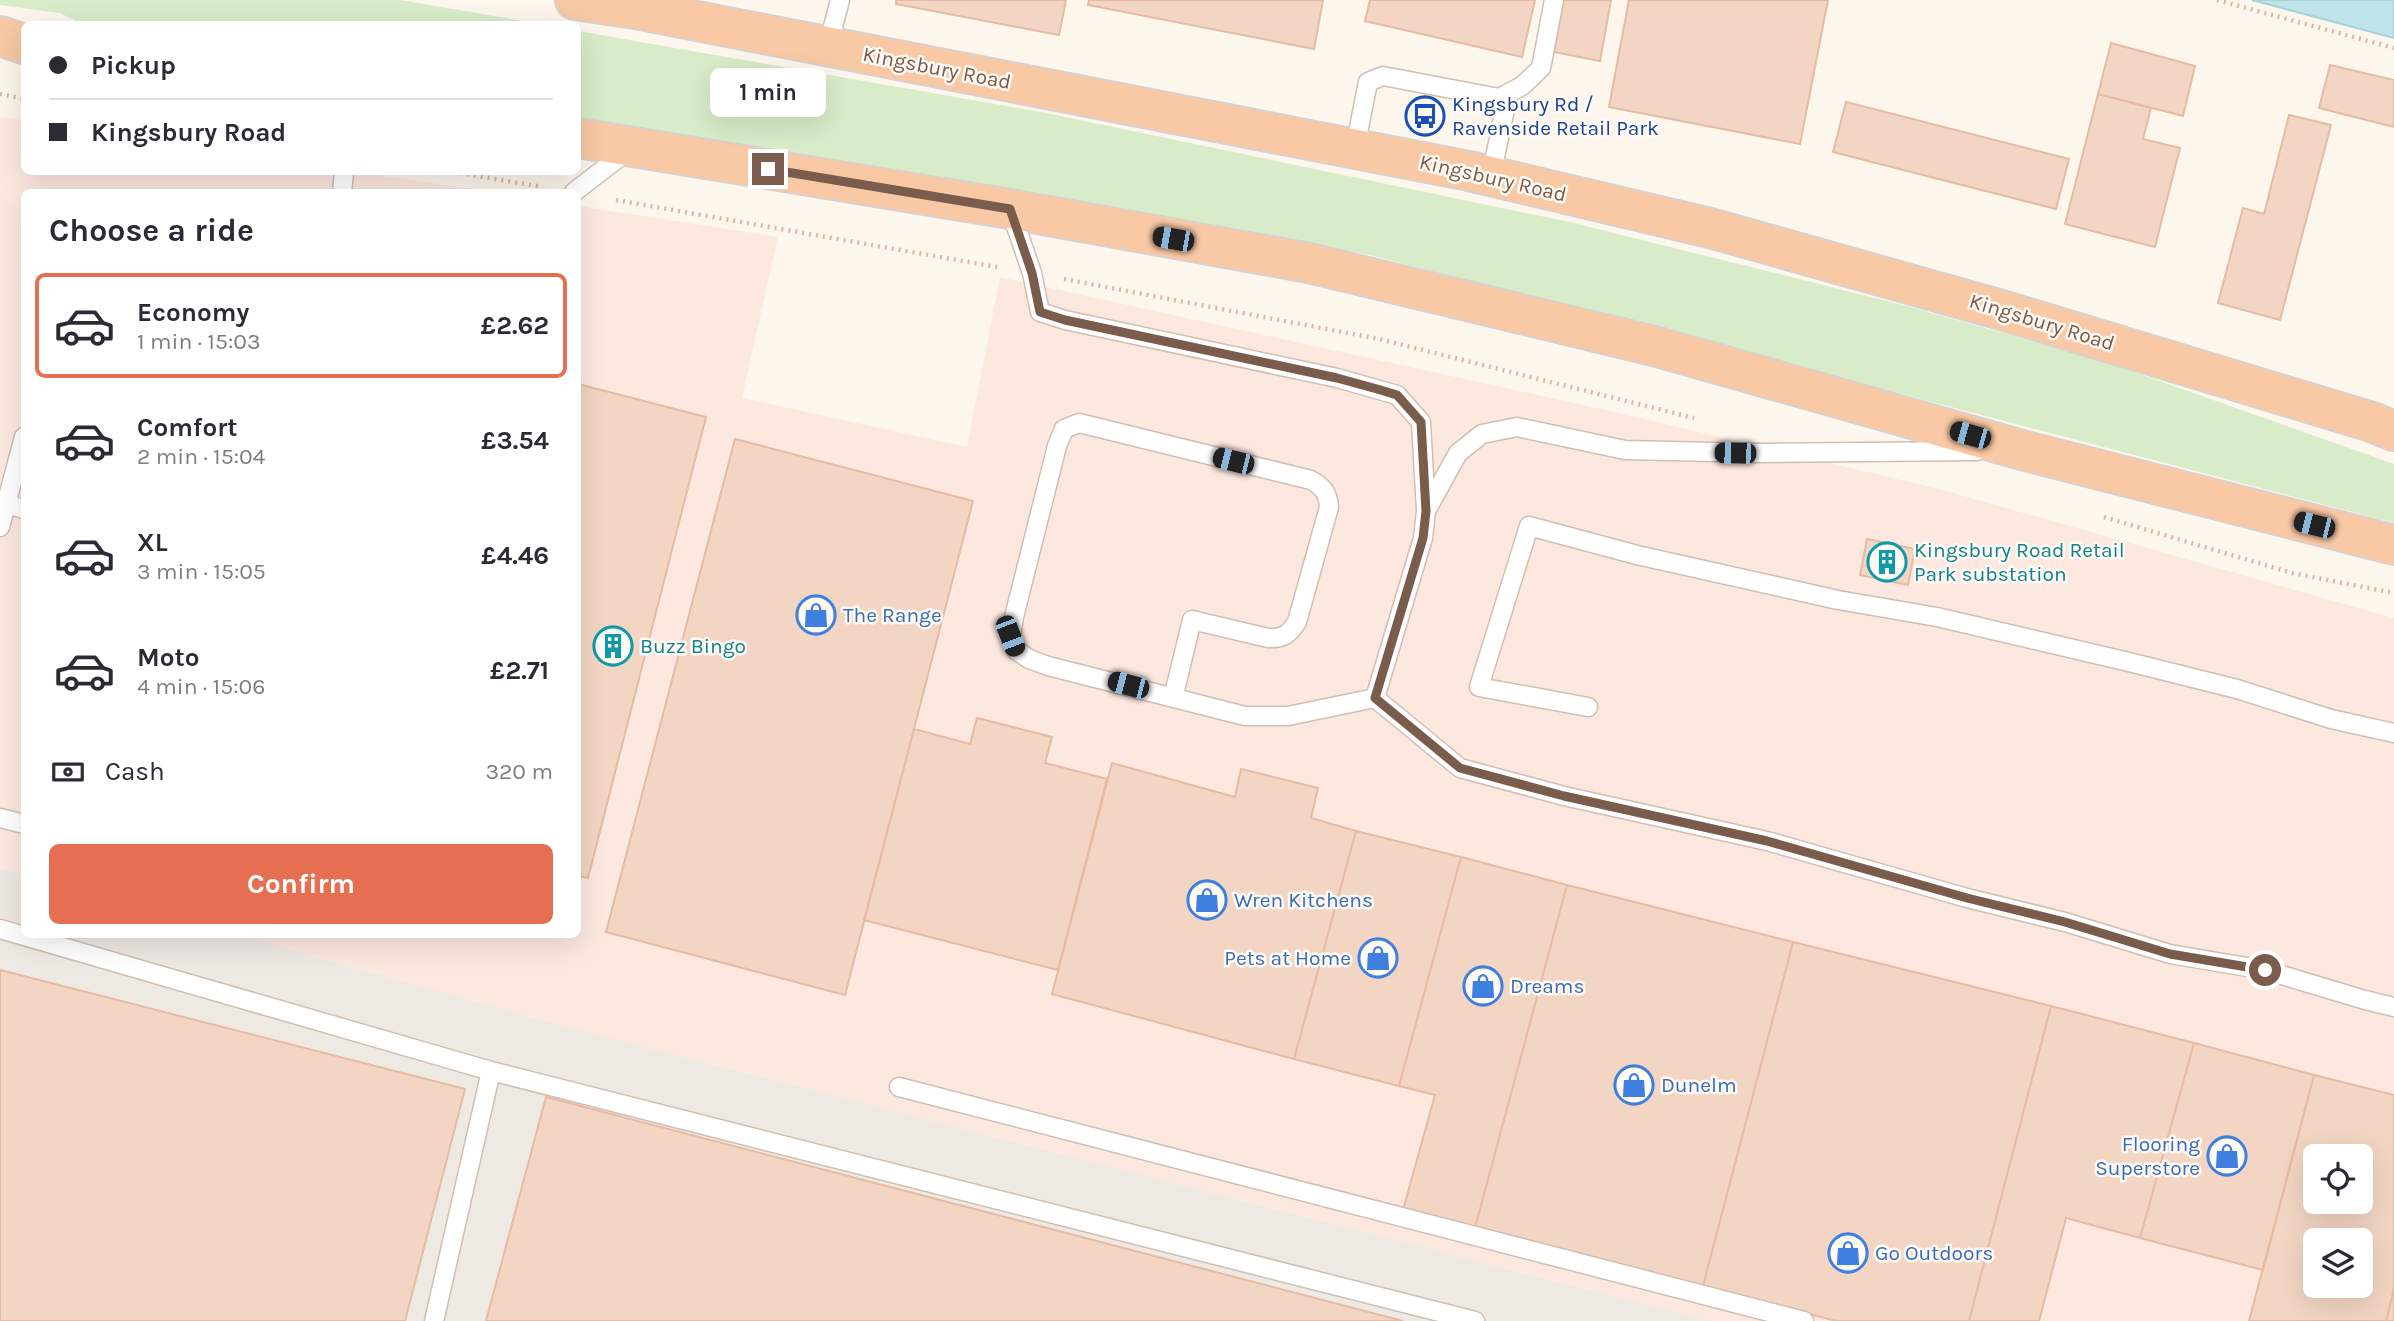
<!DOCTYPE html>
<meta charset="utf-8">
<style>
:root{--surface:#fff;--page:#f7f7f7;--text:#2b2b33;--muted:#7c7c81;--line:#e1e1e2;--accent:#e76f51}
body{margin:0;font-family:Karla,sans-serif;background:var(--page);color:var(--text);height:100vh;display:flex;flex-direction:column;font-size:26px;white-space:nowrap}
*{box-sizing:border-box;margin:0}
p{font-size:23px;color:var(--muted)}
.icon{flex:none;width:38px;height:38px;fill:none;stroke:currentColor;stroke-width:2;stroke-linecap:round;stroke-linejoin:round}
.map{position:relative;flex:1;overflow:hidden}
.sheet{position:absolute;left:21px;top:189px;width:560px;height:749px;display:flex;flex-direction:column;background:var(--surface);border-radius:10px;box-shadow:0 7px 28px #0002}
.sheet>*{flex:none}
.top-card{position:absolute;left:21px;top:21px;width:560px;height:154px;border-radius:10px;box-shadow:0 7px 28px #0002;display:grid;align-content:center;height:154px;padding:0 28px;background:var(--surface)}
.controls{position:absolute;left:2303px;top:1144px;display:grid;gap:14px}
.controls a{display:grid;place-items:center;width:70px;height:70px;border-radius:10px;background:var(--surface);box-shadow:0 7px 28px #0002;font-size:35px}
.end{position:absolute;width:32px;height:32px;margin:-16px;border:9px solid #7a5c4d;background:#fff;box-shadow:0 0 0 4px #fff}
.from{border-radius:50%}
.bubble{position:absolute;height:49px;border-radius:10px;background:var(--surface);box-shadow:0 7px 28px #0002;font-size:23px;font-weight:700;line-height:49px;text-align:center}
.car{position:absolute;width:21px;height:42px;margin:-21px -10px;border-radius:9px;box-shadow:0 0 5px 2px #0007;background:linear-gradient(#222 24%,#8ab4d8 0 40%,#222 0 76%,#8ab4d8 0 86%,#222 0)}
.top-card b{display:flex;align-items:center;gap:24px;height:66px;font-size:26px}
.top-card b+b{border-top:2px solid var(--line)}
.top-card i{width:18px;height:18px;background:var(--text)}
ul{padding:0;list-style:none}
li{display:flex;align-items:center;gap:21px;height:105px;margin:0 14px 10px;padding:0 14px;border:4px solid transparent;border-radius:10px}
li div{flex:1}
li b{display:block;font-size:26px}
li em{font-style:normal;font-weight:700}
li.selected{border-color:var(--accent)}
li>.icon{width:63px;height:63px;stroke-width:1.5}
h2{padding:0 28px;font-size:32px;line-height:84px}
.pay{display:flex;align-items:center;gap:18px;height:77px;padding:0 28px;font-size:26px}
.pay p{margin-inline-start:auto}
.button{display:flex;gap:14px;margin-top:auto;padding:14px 28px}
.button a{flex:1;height:80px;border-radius:10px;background:var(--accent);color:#fff;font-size:28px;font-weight:700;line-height:80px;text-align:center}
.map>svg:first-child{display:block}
.commercial{fill:#fde8e0;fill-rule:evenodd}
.industrial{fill:#efe9e4}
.green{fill:#d8ecc9}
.water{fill:#bfe3e8;stroke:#a5d3da;stroke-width:2}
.building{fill:#f3d5c3;stroke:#e6bba3;stroke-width:2;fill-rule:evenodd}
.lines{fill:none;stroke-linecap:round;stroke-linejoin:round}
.service-casing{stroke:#d1beb0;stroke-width:21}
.trunk-casing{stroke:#dad1cd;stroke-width:42}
.path{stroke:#d9b8a5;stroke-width:4.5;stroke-dasharray:2 5;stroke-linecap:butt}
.service{stroke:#fff;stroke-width:18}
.trunk{stroke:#f9c8a4;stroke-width:38}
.route{stroke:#7a5c4d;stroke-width:9}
.labels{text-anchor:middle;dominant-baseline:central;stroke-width:5;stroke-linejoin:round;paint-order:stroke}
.street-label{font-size:21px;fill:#7a5c4d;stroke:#fffaf3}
.transit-label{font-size:21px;fill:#164399;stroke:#fffaf3;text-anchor:start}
.culture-label{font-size:21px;fill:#0d838f;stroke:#fffaf3;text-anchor:start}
.shop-label{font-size:21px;fill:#366cbe;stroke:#fffaf3;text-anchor:start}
</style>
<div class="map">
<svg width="2394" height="1321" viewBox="0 0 2394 1321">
<rect width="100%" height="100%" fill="#fdf6ec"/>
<path class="commercial" d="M 0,117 L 24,120 L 24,172 L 356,172 L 492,192 L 24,192 L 24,874 L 0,868 Z
M 578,206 L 778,237 L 742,398 L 967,447 L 1000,277 L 1610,411 L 1939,489 L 2394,618 L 2394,1321 L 1710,1321 L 564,1026 L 239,935 L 578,934 ZM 2315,1157 L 2361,1157 L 2361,1202 L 2315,1202 ZM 2315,1241 L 2361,1241 L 2361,1286 L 2315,1286 Z"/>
<path class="industrial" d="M 0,868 L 24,874 L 24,934 L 239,935 L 564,1026 L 1710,1321 L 0,1321 Z"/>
<path class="green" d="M 0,0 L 400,0 L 541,24 L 82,24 L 60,13 L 0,5 Z
M 578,31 L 1041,112 L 1574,223 L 1907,306 L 2109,363 L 2394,464 L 2394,523 L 1370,255 L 1037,195 L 578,119 Z"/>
<path class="water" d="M 2252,0 L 2394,0 L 2394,38 Z"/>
<path class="building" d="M 896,0 L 1066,0 L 1059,35 L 896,4 Z
M 1089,0 L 1323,0 L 1314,49 L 1088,5 Z
M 1370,0 L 1535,0 L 1522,57 L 1365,21 Z
M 1563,0 L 1611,0 L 1600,61 L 1554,52 Z
M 1629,0 L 1828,0 L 1800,144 L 1609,107 Z
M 2111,43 L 2195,66 L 2183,116 L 2098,94 Z
M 2330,65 L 2394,80 L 2394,127 L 2319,108 Z
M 2098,94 L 2151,108 L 2143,139 L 2180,148 L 2155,247 L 2065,224 Z
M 1846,102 L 2069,159 L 2056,209 L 1833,152 Z
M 2289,115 L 2331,125 L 2280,320 L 2218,303 L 2243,208 L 2264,214 Z
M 578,384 L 706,417 L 588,878 L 578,876 Z
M 735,439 L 973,501 L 845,995 L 606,932 Z
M 1867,539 L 1915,549 L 1908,585 L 1860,575 Z
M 977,718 L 1052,737 L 1045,763 L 1107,779 L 1058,970 L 864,920 L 914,729 L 970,744 Z
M 1112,763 L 1235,797 L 1241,769 L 1318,788 L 1311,818 L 1356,831 L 1294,1059 L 1052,994 Z
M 1356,831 L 1461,857 L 1399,1086 L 1294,1059 Z
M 1461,857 L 1567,885 L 1475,1228 L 1403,1210 L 1435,1095 L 1399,1086 Z
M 1567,885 L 1793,942 L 1703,1286 L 1475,1228 Z
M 1793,942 L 2051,1006 L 1969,1321 L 1836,1321 L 1703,1286 Z
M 0,970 L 465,1089 L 405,1321 L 0,1321 Z
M 2051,1006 L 2194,1043 L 2140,1238 L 2066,1218 L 2039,1321 L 1969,1321 Z
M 2194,1043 L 2314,1075 L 2263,1270 L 2140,1238 Z
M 2314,1075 L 2394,1095 L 2394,1289 L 2386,1321 L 2249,1321 ZM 2315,1157 L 2361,1157 L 2361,1202 L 2315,1202 ZM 2315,1241 L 2361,1241 L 2361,1286 L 2315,1286 Z
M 546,1097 L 1403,1321 L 486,1321 Z
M 2394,1289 L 2394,1321 L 2386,1321 Z"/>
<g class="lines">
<g class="service-casing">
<path id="service" d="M 828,46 L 840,0
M 1355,148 L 1368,82 L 1383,76 L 1499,98
M 1491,176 L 1505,109 L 1499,98 L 1522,86 L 1541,68 L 1554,0
M 342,192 L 344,172
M 574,192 L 630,149
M 1010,209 L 1032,273 L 1040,312 L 1065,320 L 1337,378 L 1397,395 L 1421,422 L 1426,511 L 1423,538 L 1375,698
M 6,504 L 24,509
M 1426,511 L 1458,453 L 1482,434 L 1517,427 L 1625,450 L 1762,453 L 1977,451
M 0,527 L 24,437
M 1173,698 L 1192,620 L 1268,638 C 1283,639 1289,634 1297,622 L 1329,507 C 1328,493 1323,487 1311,480 L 1079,423 L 1064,429 L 1057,446 L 1014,617 L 1011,636 L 1016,650 L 1029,659 L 1048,666 L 1245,716 L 1288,716 L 1375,698
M 1375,698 L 1460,768 L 1564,796 L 1767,841 L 1967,898 L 2065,922 L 2170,954 L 2265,970 L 2365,1000 L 2394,1007
M 1588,707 L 1479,687 L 1529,526 L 1637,555 L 1838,600 L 1937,617 L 2133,663 L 2237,689 L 2331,719 L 2394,733
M 0,818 L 24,824
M 0,929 L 491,1071 L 434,1321
M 491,1071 L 1475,1321
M 899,1087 L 1804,1321"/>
</g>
<g class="trunk-casing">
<path id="trunk" d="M 575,0 L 635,9 L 1469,171 L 1710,228 L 1998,309 L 2372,422 L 2394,431
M 0,36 L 24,44
M 578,138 L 1010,209 L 1309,263 L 1654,346 L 2022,450 L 2394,545"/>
</g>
<path class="path" d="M 2217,0 L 2394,48
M 0,94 L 24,99
M 453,172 L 543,187
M 616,200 L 997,267
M 1064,279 L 1379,339 L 1694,418
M 2104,517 L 2292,573 L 2394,593"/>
<use href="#service" class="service"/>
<use href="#trunk" class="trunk"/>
</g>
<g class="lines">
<path class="route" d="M 768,169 L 1010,209 L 1032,273 L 1040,312 L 1065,320 L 1337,378 L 1377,389 L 1397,395 L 1421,422 L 1426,511 L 1423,538 L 1375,698 L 1460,768 L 1564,796 L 1767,841 L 1967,898 L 2065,922 L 2170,954 L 2265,970"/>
</g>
<defs>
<g id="bus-ring" transform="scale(2.0125)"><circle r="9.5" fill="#fffaf3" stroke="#1a4fb4" stroke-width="1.5"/><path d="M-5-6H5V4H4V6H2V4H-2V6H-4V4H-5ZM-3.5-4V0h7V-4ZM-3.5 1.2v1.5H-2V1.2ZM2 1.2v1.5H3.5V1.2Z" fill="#1a4fb4"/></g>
<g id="building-ring" transform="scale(2.0125)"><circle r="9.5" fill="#fffaf3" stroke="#0f9aa8" stroke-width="1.5"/><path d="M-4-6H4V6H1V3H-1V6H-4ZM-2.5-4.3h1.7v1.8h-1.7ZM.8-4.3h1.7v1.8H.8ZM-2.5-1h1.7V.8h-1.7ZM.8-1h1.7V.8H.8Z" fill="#0f9aa8"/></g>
<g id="shop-ring" transform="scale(2.0125)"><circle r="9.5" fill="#fffaf3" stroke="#3f7fe0" stroke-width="1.5"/><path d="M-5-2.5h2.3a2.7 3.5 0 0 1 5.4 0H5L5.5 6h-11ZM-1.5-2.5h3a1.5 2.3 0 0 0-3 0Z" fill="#3f7fe0"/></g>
</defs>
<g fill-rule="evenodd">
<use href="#bus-ring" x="1425" y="116"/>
<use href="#building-ring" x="1887" y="562"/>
<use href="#shop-ring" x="816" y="615"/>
<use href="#building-ring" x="613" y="646"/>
<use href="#shop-ring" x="1207" y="900"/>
<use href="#shop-ring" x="1378" y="958"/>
<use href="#shop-ring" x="1483" y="986"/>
<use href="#shop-ring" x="1634" y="1085"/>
<use href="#shop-ring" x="2227" y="1156"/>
<use href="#shop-ring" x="1848" y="1253"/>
</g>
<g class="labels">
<g class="street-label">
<text transform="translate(937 68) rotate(11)">Kingsbury Road</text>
<text transform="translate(1493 178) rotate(13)">Kingsbury Road</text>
<text transform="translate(2042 322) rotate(17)">Kingsbury Road</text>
</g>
<g class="transit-label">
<text x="1452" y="104">Kingsbury Rd /<tspan x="1452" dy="24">Ravenside Retail Park</tspan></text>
</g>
<g class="culture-label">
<text x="1914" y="550">Kingsbury Road Retail<tspan x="1914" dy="24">Park substation</tspan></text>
<text x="640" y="646">Buzz Bingo</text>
</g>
<g class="shop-label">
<text x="843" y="615">The Range</text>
<text x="1234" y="900">Wren Kitchens</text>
<text x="1351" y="958" text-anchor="end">Pets at Home</text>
<text x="1510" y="986">Dreams</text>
<text x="1661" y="1085">Dunelm</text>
<text x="2200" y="1144" text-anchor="end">Flooring<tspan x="2200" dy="24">Superstore</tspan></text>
<text x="1875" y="1253">Go Outdoors</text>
</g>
</g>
</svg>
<div class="controls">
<a><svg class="icon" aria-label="locate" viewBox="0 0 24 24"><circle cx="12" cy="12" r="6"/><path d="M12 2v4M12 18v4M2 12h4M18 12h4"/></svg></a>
<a><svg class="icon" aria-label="layers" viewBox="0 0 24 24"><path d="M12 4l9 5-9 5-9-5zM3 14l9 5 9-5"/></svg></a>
</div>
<i class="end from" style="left:2265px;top:970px"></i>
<i class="end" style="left:768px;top:169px"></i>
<div class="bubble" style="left:710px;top:68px;width:116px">1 min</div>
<i class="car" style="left:1173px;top:239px;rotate:280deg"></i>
<i class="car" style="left:1970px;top:435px;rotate:286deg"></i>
<i class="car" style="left:1735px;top:453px;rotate:271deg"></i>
<i class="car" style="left:1233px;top:461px;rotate:284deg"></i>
<i class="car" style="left:2314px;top:525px;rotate:284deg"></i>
<i class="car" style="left:1010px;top:636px;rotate:159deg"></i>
<i class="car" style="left:1128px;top:685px;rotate:285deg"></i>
<div class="top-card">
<b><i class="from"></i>Pickup</b>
<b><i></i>Kingsbury Road</b>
</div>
<section class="sheet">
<h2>Choose a ride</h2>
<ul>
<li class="selected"><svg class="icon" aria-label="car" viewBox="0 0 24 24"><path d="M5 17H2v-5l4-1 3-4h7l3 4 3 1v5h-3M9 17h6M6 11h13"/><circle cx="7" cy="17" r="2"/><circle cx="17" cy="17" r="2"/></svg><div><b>Economy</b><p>1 min · 15:03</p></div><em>£2.62</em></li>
<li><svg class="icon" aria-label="car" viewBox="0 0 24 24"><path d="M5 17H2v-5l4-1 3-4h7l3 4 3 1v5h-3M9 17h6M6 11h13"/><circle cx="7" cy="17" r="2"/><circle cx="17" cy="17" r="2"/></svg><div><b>Comfort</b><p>2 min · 15:04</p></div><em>£3.54</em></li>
<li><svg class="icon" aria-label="car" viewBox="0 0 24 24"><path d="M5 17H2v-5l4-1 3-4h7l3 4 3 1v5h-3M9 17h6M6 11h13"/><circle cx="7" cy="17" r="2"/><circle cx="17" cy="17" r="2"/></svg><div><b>XL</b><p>3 min · 15:05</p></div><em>£4.46</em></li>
<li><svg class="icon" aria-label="car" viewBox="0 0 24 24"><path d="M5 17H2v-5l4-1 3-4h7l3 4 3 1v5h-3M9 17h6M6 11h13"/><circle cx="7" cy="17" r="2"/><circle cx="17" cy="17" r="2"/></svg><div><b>Moto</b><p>4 min · 15:06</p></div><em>£2.71</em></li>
</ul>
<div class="pay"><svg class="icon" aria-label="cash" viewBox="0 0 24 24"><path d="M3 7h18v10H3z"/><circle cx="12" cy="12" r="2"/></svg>Cash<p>320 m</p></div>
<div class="button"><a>Confirm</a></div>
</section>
</div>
